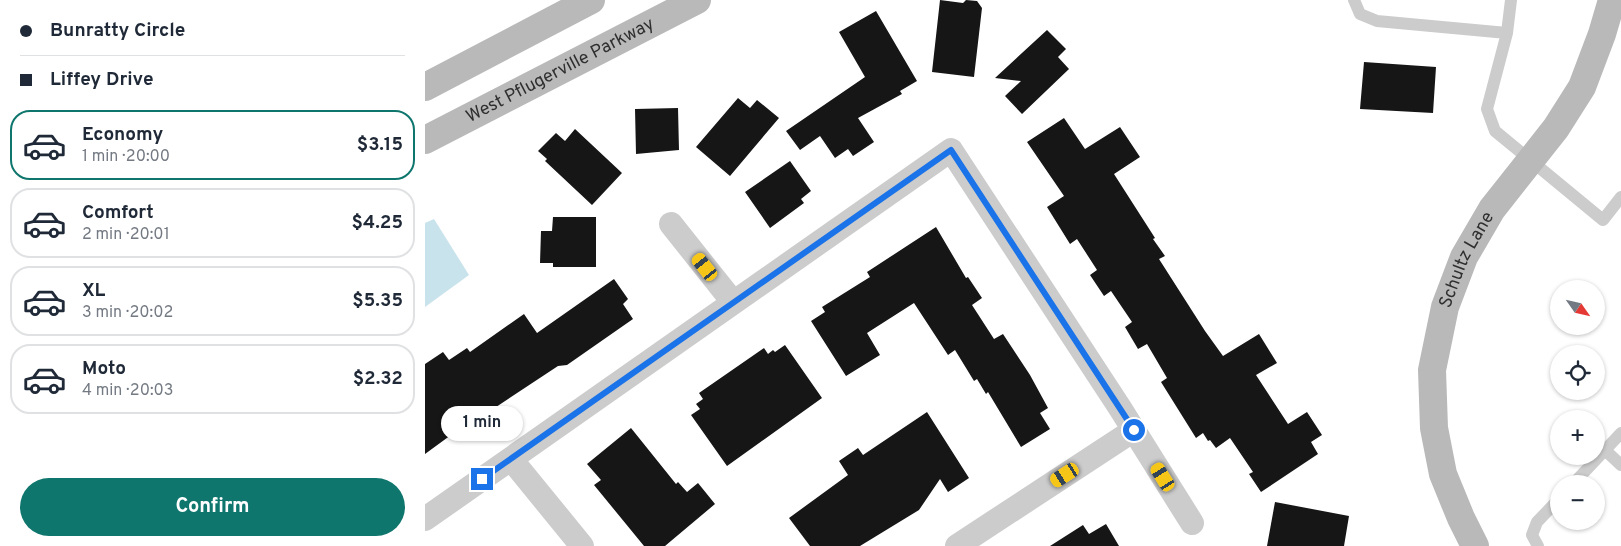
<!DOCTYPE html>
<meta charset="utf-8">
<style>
:root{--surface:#fff;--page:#f6f6f7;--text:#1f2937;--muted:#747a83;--line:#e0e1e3;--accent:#0f766e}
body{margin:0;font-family:Overpass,sans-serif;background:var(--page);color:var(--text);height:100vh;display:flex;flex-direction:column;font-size:19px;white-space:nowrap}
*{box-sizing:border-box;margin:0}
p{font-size:16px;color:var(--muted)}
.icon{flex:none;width:28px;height:28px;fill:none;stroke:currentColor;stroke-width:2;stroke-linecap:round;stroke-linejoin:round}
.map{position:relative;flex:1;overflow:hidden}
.drawer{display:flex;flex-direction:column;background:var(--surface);width:425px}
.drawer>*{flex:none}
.hud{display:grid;align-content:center;height:110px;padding:0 20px;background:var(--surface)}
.needle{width:32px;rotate:124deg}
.buttons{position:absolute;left:1125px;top:280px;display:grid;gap:10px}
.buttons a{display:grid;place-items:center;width:55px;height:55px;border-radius:50%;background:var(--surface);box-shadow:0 1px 4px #0004;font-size:25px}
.end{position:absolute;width:22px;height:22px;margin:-11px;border:6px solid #1a73e8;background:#fff;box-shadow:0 0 0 2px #fff}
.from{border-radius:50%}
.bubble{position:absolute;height:35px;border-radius:18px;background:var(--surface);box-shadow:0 1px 4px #0004;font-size:16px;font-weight:700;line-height:35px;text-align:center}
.car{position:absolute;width:15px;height:30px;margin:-15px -8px;border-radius:6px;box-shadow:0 0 4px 1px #0007;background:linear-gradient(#f5c518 24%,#345 0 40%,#f5c518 0 76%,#345 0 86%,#f5c518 0)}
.hud b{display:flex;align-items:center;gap:18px;height:48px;font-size:19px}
.hud b+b{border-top:1px solid var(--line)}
.hud i{width:12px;height:12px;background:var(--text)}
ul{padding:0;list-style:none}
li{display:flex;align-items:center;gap:15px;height:70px;margin:0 10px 8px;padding:0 10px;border:2px solid var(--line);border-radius:20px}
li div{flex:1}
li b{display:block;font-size:19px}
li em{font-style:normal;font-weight:700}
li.current{border-color:var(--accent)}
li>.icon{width:45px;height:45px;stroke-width:1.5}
.button{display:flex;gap:10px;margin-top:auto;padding:10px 20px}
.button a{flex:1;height:58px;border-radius:30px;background:var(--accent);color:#fff;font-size:20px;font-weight:700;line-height:58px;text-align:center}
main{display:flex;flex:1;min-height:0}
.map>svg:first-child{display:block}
.water{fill:#c9e3ec}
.building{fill:#161616}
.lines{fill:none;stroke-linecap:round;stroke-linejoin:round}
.lane{stroke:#ccc;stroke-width:12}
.street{stroke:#ccc;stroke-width:24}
.secondary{stroke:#b9b9b9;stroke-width:28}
.route{stroke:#1a73e8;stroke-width:6}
.labels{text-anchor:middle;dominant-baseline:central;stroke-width:5;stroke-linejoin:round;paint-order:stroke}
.street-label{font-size:18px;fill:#2f2f2f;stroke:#fff}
</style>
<main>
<section class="drawer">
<div class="hud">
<b><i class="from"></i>Bunratty Circle</b>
<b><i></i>Liffey Drive</b>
</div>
<ul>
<li class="current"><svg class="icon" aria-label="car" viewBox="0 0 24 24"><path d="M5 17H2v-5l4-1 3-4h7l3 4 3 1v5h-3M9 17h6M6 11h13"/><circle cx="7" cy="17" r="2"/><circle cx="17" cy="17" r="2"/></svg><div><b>Economy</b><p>1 min · 20:00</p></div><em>$3.15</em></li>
<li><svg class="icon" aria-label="car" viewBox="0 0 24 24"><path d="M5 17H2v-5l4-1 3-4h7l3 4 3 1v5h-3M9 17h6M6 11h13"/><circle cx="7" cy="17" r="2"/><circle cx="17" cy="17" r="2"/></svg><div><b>Comfort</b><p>2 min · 20:01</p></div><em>$4.25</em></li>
<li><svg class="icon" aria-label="car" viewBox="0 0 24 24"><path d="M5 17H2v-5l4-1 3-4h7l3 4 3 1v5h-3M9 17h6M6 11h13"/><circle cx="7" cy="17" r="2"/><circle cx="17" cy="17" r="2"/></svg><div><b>XL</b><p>3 min · 20:02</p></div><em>$5.35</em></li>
<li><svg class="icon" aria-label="car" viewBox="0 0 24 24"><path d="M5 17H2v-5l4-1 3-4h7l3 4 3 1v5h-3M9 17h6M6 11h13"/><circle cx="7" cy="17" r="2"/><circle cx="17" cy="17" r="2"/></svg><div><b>Moto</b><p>4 min · 20:03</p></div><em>$2.32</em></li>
</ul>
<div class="button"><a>Confirm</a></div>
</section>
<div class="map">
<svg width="1196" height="546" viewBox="0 0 1196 546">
<rect width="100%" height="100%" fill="#fff"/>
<path class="water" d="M 9,219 L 44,275 L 0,307 L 0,223 Z"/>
<path class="building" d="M 515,0 L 538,3 L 541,0 L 552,1 L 557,8 L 549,77 L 507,72 Z
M 451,11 L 492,81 L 475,91 L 477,94 L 433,118 L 449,142 L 428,156 L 423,149 L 410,158 L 395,136 L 375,150 L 361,131 L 440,77 L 414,32 Z
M 622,30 L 641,49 L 633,57 L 644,69 L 597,114 L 580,96 L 596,81 L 570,78 Z
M 939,62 L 1011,67 L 1008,113 L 935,109 Z
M 313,98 L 325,108 L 332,100 L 354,118 L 305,176 L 271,147 Z
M 253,108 L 254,150 L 211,154 L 210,109 Z
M 639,118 L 660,149 L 695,127 L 715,157 L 689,174 L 730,238 L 728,239 L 740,256 L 734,259 L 780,331 L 798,356 L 834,334 L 852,363 L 831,375 L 863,424 L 882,412 L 897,435 L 886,442 L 893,454 L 836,492 L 824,474 L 828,472 L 805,438 L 791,448 L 785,440 L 783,441 L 778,433 L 771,438 L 736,382 L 742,378 L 722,344 L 713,349 L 700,327 L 707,322 L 686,291 L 679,296 L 665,275 L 672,270 L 652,239 L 645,244 L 622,207 L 639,196 L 602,142 Z
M 150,129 L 197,173 L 167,205 L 120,161 L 122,159 L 113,151 L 131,133 L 140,141 Z
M 365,161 L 386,191 L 376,199 L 379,203 L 345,228 L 320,192 Z
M 128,217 L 171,217 L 171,267 L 128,267 L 128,263 L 115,263 L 116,231 L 127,231 Z
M 511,227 L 541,278 L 543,277 L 557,298 L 547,305 L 569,339 L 578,334 L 605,375 L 623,408 L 615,413 L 625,429 L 596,447 L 563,392 L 561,394 L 552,379 L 549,381 L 530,350 L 523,355 L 489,303 L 442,333 L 455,355 L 421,376 L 386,321 L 400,312 L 397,307 L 445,277 L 442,272 Z
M 189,279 L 203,299 L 198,304 L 208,319 L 142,365 L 133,366 L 59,415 L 54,408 L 22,429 L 26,435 L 0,454 L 0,364 L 18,352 L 24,360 L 42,348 L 45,352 L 99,314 L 112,333 Z
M 360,345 L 397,398 L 302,466 L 266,415 L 275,409 L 271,404 L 278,399 L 274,393 L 339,348 L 343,354 L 348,350 L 350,352 Z
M 502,412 L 544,478 L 523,492 L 515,479 L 494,510 L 435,546 L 385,546 L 364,518 L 423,475 L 414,461 L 433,448 L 438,455 Z
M 206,428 L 251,484 L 253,482 L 262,492 L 273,483 L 290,504 L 240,546 L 219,546 L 169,485 L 176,480 L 162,464 Z
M 850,502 L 924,516 L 919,546 L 842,546 Z
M 681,524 L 694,546 L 625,546 L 658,525 L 664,534 Z"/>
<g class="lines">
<path class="lane" d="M 929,0 L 935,14 L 952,21 L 1082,33
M 1086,0 L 1082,33 L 1062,109 L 1070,131 L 1178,220 L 1196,197
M 1180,450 L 1196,465
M 1148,484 L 1196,433
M 1113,546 L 1107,535 L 1112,522 L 1134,499"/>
<path class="street" d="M 246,224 L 308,302
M 86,459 L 157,546
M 0,519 L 526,150 L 695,408 L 767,523
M 532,546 L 709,430"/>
<g class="secondary">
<path d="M 0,87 L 166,0"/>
<path id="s1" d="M 0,140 L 272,0"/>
<path id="s2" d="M 1050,546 L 1036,518 L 1018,474 L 1009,428 L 1007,370 L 1020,307 L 1039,257 L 1067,209 L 1131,128 L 1157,87 L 1177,34 L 1187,0"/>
</g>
</g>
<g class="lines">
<path class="route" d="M 57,479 L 526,150 L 709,430"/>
</g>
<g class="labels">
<g class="street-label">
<text stroke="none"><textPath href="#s1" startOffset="152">West Pflugerville Parkway</textPath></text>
<text stroke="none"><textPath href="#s2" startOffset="300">Schultz Lane</textPath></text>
</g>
</g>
</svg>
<div class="buttons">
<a><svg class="needle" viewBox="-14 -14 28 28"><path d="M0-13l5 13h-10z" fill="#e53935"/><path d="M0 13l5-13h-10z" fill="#747a83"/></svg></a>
<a><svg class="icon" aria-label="locate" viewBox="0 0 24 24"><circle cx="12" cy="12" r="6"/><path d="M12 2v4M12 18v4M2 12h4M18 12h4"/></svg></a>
<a>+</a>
<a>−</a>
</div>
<i class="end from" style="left:709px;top:430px"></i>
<i class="end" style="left:57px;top:479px"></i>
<div class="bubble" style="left:16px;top:406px;width:82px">1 min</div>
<i class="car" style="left:280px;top:267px;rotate:322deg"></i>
<i class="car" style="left:640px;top:475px;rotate:237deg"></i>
<i class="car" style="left:738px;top:477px;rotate:328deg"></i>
</div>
</main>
